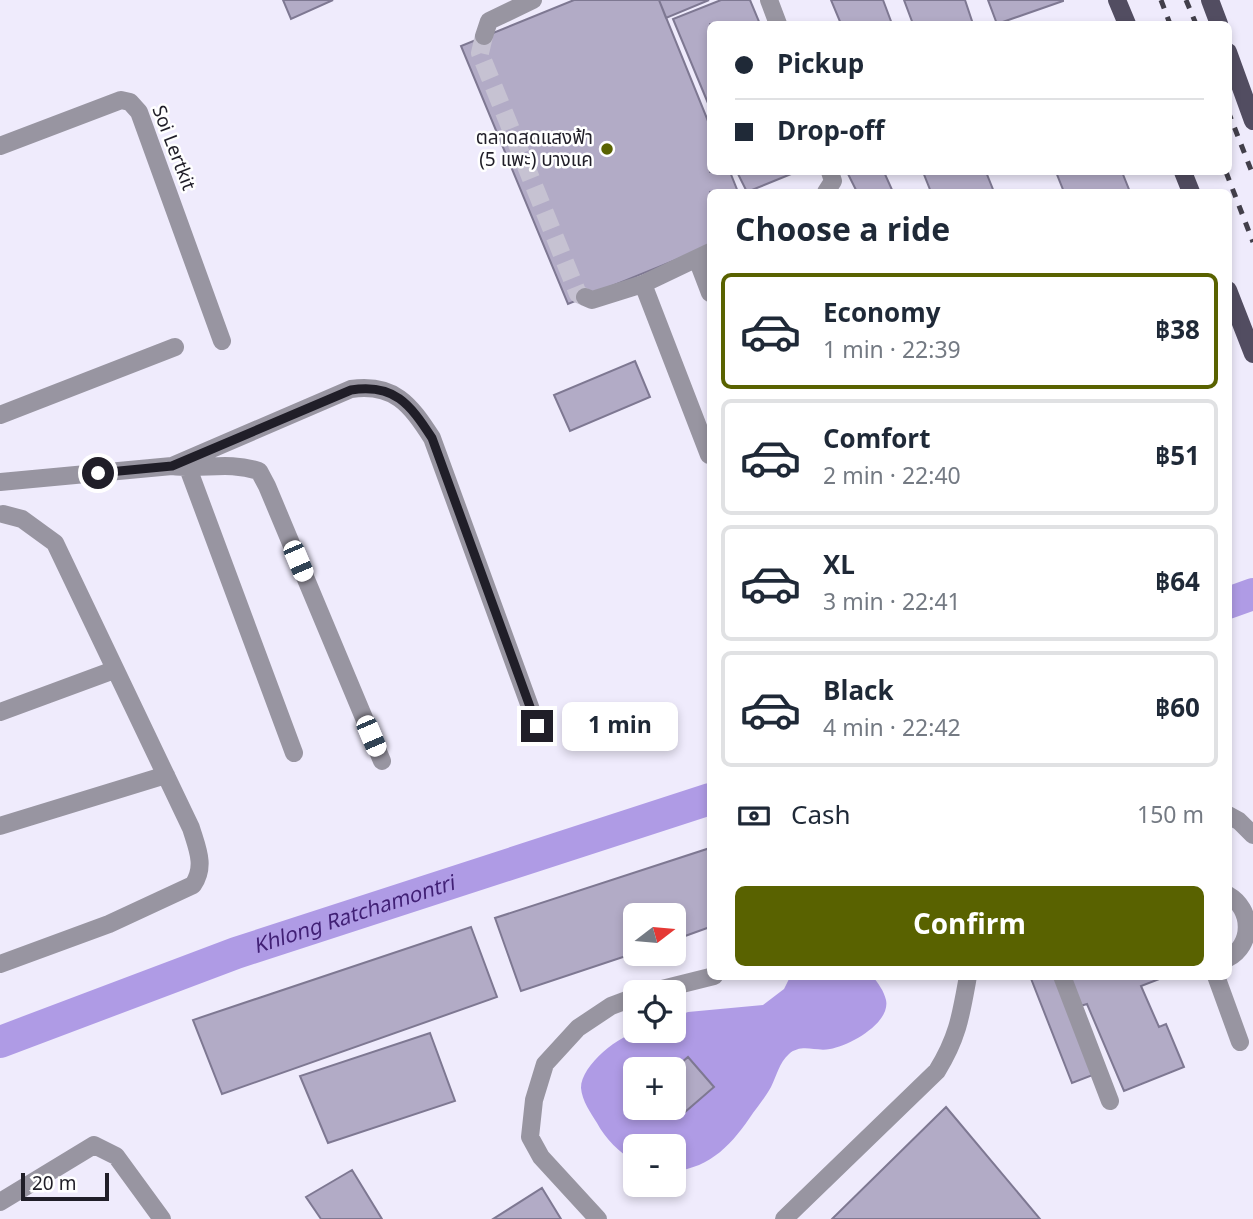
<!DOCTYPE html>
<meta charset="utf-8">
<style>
:root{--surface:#fff;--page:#f2f2f3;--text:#1f2937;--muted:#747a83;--line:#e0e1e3;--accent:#596200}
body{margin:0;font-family:Georgia,"Noto Sans Thai",serif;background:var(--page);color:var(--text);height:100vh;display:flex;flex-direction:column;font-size:26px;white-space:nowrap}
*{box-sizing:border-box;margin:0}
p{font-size:23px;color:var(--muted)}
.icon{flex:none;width:38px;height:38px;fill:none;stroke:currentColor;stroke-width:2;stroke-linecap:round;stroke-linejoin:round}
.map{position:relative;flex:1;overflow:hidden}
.drawer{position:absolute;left:707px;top:189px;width:525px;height:791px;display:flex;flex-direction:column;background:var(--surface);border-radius:10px;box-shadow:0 4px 10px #0003}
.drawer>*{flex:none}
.hud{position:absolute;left:707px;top:21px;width:525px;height:154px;border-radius:10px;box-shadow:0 4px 10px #0003;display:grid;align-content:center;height:154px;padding:0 28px;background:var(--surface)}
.needle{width:46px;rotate:74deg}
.fabs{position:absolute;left:623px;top:903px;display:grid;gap:14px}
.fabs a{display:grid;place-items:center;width:63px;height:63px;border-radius:10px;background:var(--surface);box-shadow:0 4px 10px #0003;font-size:35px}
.scale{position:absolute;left:21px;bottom:18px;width:88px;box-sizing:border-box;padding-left:7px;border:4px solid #201e28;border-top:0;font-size:19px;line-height:24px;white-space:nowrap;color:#201e28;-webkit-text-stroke:5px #fff;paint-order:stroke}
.end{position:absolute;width:32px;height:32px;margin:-16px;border:9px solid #201e28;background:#fff;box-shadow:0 0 0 4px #fff}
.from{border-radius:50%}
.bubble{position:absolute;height:49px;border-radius:10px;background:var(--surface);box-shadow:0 4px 10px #0003;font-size:23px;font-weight:700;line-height:49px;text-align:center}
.car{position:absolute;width:21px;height:42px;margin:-21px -10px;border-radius:9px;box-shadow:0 0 5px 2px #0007;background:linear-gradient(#fff 24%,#345 0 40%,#fff 0 76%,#345 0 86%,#fff 0)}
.hud b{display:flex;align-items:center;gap:24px;height:66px;font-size:26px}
.hud b+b{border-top:2px solid var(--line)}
.hud i{width:18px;height:18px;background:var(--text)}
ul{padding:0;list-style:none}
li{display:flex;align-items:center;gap:21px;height:116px;margin:0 14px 10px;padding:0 14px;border:4px solid var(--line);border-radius:10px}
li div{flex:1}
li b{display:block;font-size:26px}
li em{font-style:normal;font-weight:700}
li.active{border-color:var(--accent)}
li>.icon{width:63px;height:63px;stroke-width:1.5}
h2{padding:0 28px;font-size:32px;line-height:84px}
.pay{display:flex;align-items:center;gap:18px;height:77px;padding:0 28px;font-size:26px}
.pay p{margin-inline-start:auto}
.button{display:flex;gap:14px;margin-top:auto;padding:14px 28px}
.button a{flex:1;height:80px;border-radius:10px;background:var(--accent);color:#fff;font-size:28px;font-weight:700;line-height:80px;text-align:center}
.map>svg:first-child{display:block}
.water{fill:#af9be5;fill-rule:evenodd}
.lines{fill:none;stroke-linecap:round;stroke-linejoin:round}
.canal{stroke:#af9be5;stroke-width:32}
.building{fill:#b2abc6;stroke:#7e7892;stroke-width:2}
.minor-tunnel{stroke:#c6c2d2;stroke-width:18;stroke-dasharray:18 9;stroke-linecap:butt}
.minor{stroke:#9895a1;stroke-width:18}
.major{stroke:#524d61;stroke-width:18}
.rail{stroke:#423f4a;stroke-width:5;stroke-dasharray:9 9;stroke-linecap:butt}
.route{stroke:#201e28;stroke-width:9}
.poi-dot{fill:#596200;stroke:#fff;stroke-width:2.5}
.labels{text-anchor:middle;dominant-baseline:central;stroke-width:5;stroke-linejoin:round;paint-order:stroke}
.poi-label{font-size:19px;fill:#201e28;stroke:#fff;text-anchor:end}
.street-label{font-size:19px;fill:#201e28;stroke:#fff}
.water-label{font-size:21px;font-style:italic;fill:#412075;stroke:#fff}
</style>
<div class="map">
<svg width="1253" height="1219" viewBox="0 0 1253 1219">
<rect width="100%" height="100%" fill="#efebfc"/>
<path class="water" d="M 790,977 L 873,977 C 878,983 884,991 886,1000 C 891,1023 849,1046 830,1049 C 815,1052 802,1043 789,1054 C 779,1063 777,1075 771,1087 C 766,1096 759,1105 753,1113 C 733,1143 711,1168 674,1171 L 674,1146 L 635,1146 L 635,1161 C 620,1154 605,1138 597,1123 C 591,1113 582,1101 581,1088 C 581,1065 620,1034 641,1031 C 651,1029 663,1031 674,1031 L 674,1017 L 688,1012 L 763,1005 L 784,989 ZM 635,1069 L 674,1069 L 674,1108 L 635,1108 Z"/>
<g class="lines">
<g class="canal">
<path d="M 1228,603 L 1253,594"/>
<path id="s1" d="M 0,1042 L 236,953 L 710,799"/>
</g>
</g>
<path class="building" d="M 283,0 L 333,0 L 291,19 Z
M 574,0 L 659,0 L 710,126 L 710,172 L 730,172 L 738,192 L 710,192 L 710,246 L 568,304 L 461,46 Z
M 659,0 L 709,0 L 666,18 Z
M 721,0 L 750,0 L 760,24 L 710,24 L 710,108 L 673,19 Z
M 831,0 L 883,0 L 892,24 L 841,24 Z
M 904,0 L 965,0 L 973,24 L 913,24 Z
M 988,0 L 1063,0 L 1063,1 L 997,24 Z
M 737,172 L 796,172 L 747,192 Z
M 847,172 L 884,172 L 893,192 L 857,192 Z
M 923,172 L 986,172 L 994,192 L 931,192 Z
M 1056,172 L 1122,172 L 1130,192 L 1064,192 Z
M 635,361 L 650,397 L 570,431 L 554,395 Z
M 710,848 L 710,927 L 674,940 L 674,915 L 635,915 L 635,953 L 521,991 L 495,918 Z
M 471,927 L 497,997 L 222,1094 L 193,1020 Z
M 1030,976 L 1060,976 L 1098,1073 L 1072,1083 Z
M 1064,976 L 1167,976 L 1141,986 L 1159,1027 L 1166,1024 L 1184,1067 L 1124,1091 L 1087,1004 L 1077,1007 Z
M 430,1033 L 455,1101 L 328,1143 L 300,1076 Z
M 688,1057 L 714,1087 L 685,1112 L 674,1099 L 674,1069 Z
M 946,1107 L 1040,1219 L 832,1219 Z
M 352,1170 L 382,1219 L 321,1219 L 306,1197 Z
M 542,1188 L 561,1219 L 493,1219 Z"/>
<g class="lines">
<path class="minor-tunnel" d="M 484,36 L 480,53 L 578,294 L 585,297"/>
<path class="minor" d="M 769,0 L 778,24
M 484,36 L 489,21 L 533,0
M 0,146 L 121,100 L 130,102 L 139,112 L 222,341
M 826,192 L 833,181 L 830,172
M 697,259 L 710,293
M 643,284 L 709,455
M 585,297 L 592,300 L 643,284 L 710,252
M 0,415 L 175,347
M 172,466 L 351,389 C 394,383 410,404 432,438 L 537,726
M 188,468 L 294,753
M 0,482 L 172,466 C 204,470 227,461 259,471 L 267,486 L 382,761
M 0,712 L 114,670
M 1228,815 L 1239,821 L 1253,835
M 0,826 L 166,775
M 1228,895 C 1253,909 1253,945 1228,958
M 0,964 L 109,924 L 193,885 C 206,866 197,848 191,828 L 55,543 L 22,519 L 3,514
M 1062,976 L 1110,1101
M 1216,976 L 1240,1042
M 650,992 L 714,976
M 0,1202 L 94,1145 L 116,1156 L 162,1219
M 598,1219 L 541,1157 L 530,1137 L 534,1100 L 545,1064 L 578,1028 L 611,1006 L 635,997
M 784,1219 L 937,1071 C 958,1037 961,1015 968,976"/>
<path class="major" d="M 1117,0 L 1127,24
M 1210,0 L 1219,24
M 1228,52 L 1253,121
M 1183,172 L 1191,192
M 1228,290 L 1253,354"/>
<path class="rail" d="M 1161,0 L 1170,24
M 1186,0 L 1196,24
M 1228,111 L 1253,175
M 1226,172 L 1253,242"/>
</g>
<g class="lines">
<path class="route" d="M 98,473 L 172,466 L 351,390 C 394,383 410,404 432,438 L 537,726"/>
</g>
<circle class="poi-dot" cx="607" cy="149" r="7"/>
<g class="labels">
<g class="poi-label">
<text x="593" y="138">ตลาดสดแสงฟ้า<tspan x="593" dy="22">(5 แพะ) บางแค</tspan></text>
</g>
<g class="street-label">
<text transform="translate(173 148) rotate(69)">Soi Lertkit</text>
</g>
<g class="water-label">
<text stroke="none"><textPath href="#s1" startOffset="376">Khlong Ratchamontri</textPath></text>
</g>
</g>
</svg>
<div class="fabs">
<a><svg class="needle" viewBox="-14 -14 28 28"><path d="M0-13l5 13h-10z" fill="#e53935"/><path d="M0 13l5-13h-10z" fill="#747a83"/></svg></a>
<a><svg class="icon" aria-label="locate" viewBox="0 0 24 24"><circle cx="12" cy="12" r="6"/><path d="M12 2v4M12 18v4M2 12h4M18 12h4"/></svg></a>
<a>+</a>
<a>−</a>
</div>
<div class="scale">20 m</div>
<i class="end from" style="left:98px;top:473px"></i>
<i class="end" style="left:537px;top:726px"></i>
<div class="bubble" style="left:562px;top:702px;width:116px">1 min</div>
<i class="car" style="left:298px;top:561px;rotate:157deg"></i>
<i class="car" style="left:371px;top:736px;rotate:157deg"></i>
<div class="hud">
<b><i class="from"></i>Pickup</b>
<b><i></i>Drop-off</b>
</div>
<section class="drawer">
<h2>Choose a ride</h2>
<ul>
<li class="active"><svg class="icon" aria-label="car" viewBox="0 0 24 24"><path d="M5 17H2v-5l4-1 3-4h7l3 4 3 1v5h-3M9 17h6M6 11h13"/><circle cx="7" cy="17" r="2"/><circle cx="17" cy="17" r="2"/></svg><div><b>Economy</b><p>1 min · 22:39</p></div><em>฿38</em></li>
<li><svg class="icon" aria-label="car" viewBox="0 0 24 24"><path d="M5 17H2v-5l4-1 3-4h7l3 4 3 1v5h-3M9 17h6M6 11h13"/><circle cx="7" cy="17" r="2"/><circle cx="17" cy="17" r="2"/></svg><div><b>Comfort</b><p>2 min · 22:40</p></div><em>฿51</em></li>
<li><svg class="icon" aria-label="car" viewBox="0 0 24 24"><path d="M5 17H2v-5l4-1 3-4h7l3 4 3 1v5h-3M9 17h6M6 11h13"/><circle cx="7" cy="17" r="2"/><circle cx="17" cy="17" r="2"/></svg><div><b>XL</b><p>3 min · 22:41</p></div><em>฿64</em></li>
<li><svg class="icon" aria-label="car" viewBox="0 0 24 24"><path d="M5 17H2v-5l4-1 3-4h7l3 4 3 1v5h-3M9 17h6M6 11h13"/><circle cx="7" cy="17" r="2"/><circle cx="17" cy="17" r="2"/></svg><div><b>Black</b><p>4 min · 22:42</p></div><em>฿60</em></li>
</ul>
<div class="pay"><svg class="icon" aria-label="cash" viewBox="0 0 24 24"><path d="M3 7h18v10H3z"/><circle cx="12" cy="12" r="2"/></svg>Cash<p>150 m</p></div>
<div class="button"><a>Confirm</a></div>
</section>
</div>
